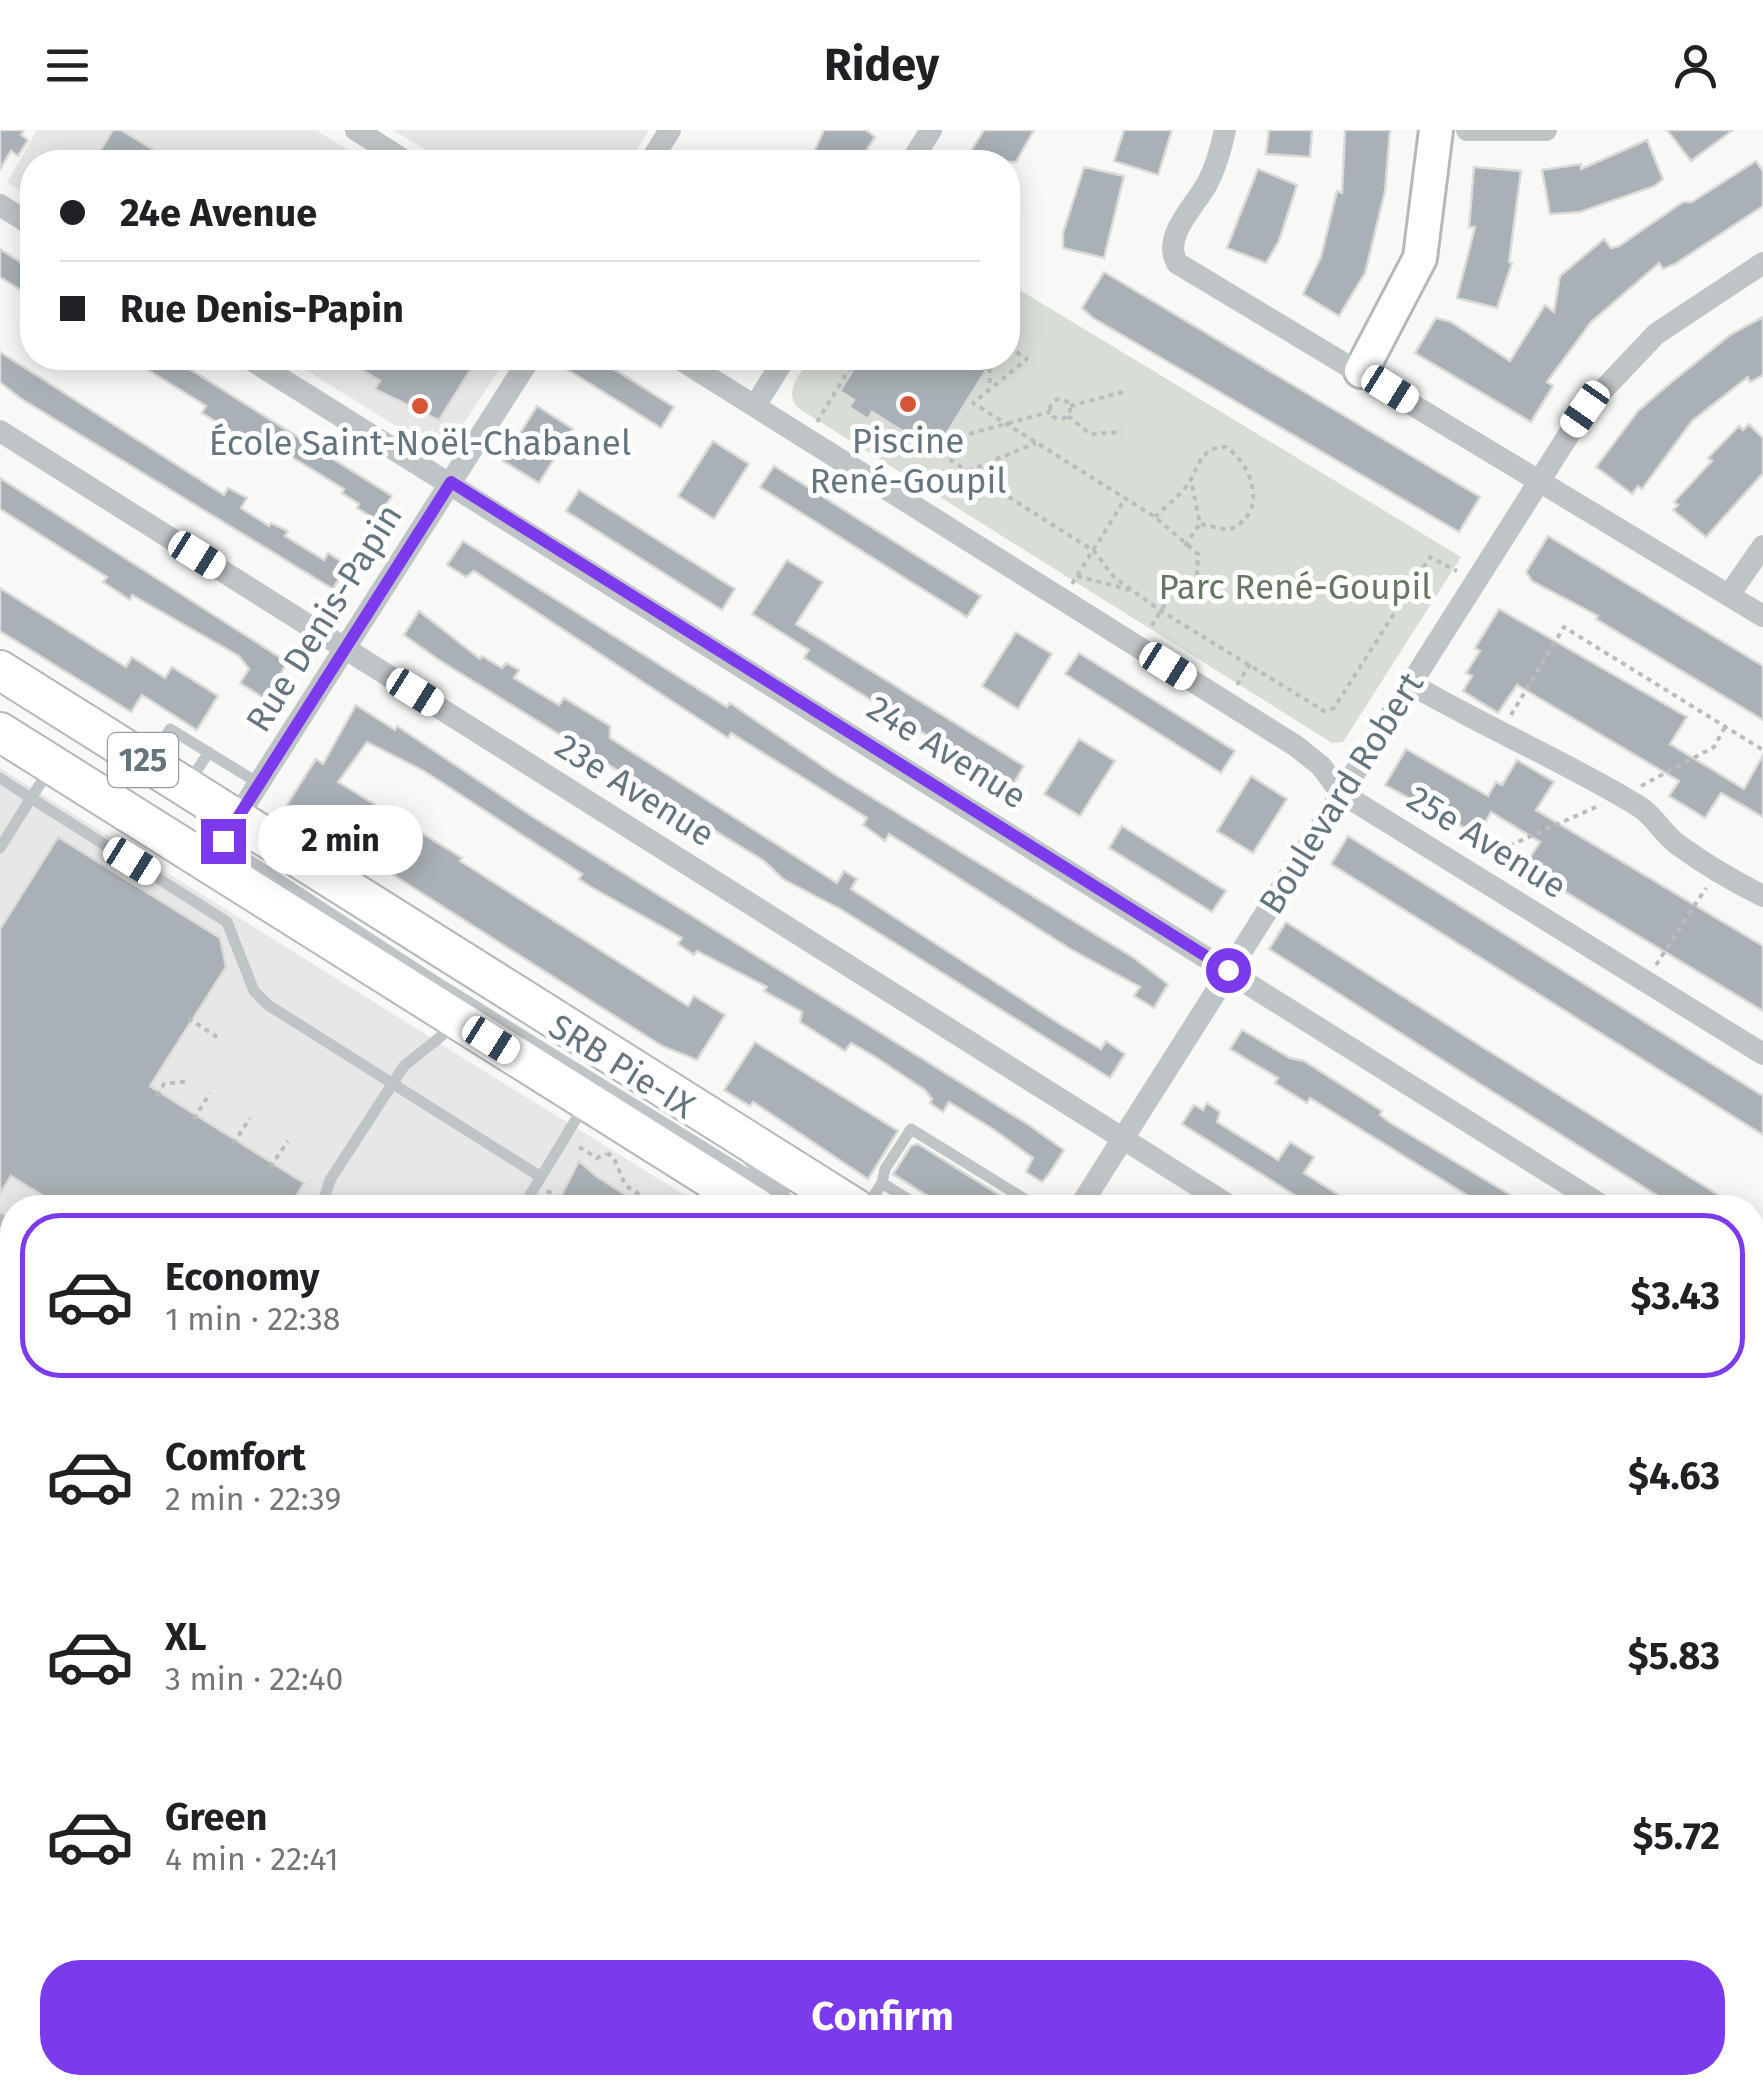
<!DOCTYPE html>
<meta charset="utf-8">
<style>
:root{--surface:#fff;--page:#f2f2f2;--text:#202124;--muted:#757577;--line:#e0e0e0;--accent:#7c3aed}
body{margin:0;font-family:"Fira Sans",sans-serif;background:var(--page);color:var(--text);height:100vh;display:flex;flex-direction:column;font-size:38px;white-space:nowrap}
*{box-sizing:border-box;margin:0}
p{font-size:32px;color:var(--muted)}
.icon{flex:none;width:55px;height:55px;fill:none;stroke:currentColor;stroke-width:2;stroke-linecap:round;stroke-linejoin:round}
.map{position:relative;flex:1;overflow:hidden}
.drawer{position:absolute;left:0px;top:1065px;width:1765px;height:900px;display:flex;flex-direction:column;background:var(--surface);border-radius:40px 40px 0 0;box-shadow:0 5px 25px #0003}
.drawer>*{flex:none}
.hud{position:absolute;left:20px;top:20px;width:1000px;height:220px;border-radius:40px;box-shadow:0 5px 25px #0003;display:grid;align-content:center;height:220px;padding:0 40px;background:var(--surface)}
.end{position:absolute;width:45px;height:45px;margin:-22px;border:12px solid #7c3aed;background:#fff;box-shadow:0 0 0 5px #fff}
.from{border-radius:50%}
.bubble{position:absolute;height:70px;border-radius:35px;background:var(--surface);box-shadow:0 5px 25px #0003;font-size:32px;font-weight:700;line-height:70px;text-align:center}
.car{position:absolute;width:30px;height:60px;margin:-30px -15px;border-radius:12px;box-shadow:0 0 8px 2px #0007;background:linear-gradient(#fff 24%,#345 0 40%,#fff 0 76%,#345 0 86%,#fff 0)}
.hud b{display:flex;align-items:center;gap:35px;height:95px;font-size:38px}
.hud b+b{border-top:2px solid var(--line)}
.hud i{width:25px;height:25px;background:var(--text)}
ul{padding:18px 0 0;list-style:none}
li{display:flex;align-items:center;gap:30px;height:165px;margin:0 20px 15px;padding:0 20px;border:5px solid transparent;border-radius:40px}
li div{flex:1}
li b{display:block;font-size:38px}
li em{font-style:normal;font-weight:700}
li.current{border-color:var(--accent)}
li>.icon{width:90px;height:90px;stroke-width:1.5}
.action{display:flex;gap:20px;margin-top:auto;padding:20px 40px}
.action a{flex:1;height:115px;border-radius:40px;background:var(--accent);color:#fff;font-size:40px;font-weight:700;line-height:115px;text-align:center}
header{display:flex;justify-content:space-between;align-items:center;height:130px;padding:0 40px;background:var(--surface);font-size:45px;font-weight:700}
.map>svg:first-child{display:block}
.built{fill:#e6e7e6}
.green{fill:#d8ddd5}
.water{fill:#b9c5c9}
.building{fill:#a9b1b6;stroke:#dadad8;stroke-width:2.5}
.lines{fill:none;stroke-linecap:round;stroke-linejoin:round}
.secondary-casing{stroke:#b2b8bc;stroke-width:38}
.primary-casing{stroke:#b3b8bb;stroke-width:42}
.path{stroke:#babdbf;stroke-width:4;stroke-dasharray:5 5;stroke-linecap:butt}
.lane{stroke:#bfc4c7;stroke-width:11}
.street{stroke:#bfc4c7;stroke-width:22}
.secondary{stroke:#fff;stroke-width:32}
.primary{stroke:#fff;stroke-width:38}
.route{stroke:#7c3aed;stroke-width:12}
.poi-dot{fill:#d65537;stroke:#fff;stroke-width:4}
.labels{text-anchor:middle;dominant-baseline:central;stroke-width:10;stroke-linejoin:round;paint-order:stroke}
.shield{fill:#fff;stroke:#939ea5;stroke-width:2.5}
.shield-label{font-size:32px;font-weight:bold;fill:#65757e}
.poi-label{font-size:35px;fill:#65757e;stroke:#fff}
.park-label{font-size:35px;fill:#687764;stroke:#fff}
.street-label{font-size:35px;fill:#65757e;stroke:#fff}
</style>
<header><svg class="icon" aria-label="menu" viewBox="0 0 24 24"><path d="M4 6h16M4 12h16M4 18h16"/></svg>Ridey<svg class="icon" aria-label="person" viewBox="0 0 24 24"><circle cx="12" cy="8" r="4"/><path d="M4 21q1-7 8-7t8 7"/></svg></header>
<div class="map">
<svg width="1763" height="1965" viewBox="0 0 1763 1965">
<rect width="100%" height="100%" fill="#f8f8f6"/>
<path class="built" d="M 37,0 L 316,0 L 368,32 L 32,32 L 32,68 L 7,52 Z
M 393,0 L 649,0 L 629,32 L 445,32 Z
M 286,228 L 507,228 L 443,325 Z
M 0,638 L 460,926 L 704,1077 L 12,1078 L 12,1153 L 0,1145 Z
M 1753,1733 L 1763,1740 L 1763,1965 L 733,1965 L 739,1952 L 1752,1952 Z"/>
<path class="green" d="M 1008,153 L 1461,427 L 1343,612 L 1332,613 L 798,278 C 783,260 800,245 811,228 L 1008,228 Z"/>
<path class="water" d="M 0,1581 L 12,1598 L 12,1827 L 0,1822 Z"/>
<path class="building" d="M 0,0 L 24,0 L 21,5 L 28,10 L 18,26 L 11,21 L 0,39 Z
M 113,0 L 121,0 L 174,32 L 93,32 Z
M 824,0 L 866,0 L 875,7 L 859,32 L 831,32 L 814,22 Z
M 984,0 L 1034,0 L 1016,32 L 964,32 Z
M 1124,0 L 1172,0 L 1158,45 L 1114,31 Z
M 1269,0 L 1312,0 L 1310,27 L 1266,24 Z
M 1345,0 L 1390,0 L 1385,61 L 1365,143 L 1339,186 L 1303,164 L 1321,127 L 1337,61 L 1342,63 Z
M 1667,0 L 1733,0 L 1691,31 Z
M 1647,10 L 1663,49 L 1655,56 L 1580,82 L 1550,84 L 1542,40 L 1581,34 L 1581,39 Z
M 1756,31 L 1763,41 L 1763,76 L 1675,134 L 1663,139 L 1659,133 L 1591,192 L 1547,252 L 1553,256 L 1531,292 L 1415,223 L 1436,188 L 1451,192 L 1510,231 L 1545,175 L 1554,182 L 1560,146 L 1604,109 L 1611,118 L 1619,116 L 1683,72 L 1692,72 Z
M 1084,37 L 1124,46 L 1104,128 L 1063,118 L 1063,103 Z
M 1474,37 L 1521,41 L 1509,132 L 1512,133 L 1497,178 L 1457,168 L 1475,97 L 1469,97 Z
M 1258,39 L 1297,55 L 1279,111 L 1266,133 L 1227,118 Z
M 0,119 L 32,140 L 32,167 L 0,147 Z
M 1104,142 L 1480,367 L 1459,402 L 1093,188 L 1082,178 Z
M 1763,187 L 1763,245 L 1750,252 L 1748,247 L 1692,291 L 1642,359 L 1638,356 L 1632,364 L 1596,337 L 1638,281 L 1668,255 L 1730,205 Z
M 0,222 L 224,365 L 228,358 L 247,368 L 241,378 L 269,396 L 271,393 L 288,401 L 285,406 L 324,430 L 328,423 L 347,435 L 333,459 L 20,268 L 0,252 Z
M 129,228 L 172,228 L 392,366 L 376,390 L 357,378 L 359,374 L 342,363 L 344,359 L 277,318 L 263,312 L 255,316 L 218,293 L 202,283 L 206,276 Z
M 343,228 L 478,228 L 439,290 L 375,259 L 380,251 Z
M 549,228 L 596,228 L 674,277 L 661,298 Z
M 860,228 L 968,228 L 987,239 L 940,314 L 924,305 L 920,312 L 872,282 L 868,289 L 849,277 L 854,270 L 840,261 Z
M 537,276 L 573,299 L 539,353 L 503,331 Z
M 1749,294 L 1763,308 L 1763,343 L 1706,407 L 1673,380 L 1678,375 L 1674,372 L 1712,331 L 1708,328 L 1739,296 L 1743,300 Z
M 713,311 L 749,334 L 714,389 L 678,366 Z
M 774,336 L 981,466 L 967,487 L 760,357 Z
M 0,348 L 287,532 L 267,570 L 240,553 L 249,539 L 239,526 L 132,465 L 130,470 L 103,452 L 107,447 L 0,379 Z
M 579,360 L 735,459 L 722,480 L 566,381 Z
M 1548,406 L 1763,536 L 1763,590 L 1596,489 L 1598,486 L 1532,451 L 1526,442 Z
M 463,411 L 727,577 L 730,573 L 837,646 L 1134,828 L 1168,854 L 1154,878 L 1134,866 L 1140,857 L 1072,820 L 889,704 L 885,711 L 863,695 L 867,688 L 842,672 L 731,603 L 728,608 L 474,441 L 466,447 L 447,435 Z
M 787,430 L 823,452 L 796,494 L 1024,636 L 1011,658 L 804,528 L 809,520 L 752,484 Z
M 0,458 L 126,537 L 132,527 L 165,548 L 172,537 L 218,566 L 197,600 L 142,565 L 131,582 L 0,501 Z
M 1499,479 L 1687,587 L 1670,614 L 1744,659 L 1763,625 L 1763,687 L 1721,663 L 1705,688 L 1669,666 L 1679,651 L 1517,555 L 1498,583 L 1463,561 L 1472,546 L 1466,543 L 1480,521 L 1475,518 Z
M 419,481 L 480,529 L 482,526 L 502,538 L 506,533 L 519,540 L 514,548 L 559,575 L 564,568 L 610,596 L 610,608 L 837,753 L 844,741 L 857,749 L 851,759 L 1060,894 L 1101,919 L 1106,911 L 1125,924 L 1110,948 L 842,780 L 783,749 L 764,731 L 439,530 L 404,505 Z
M 1016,502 L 1052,524 L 1018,579 L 982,556 Z
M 1079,523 L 1235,621 L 1221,643 L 1065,544 Z
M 356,575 L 395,600 L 397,596 L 533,687 L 1029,995 L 1064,1020 L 1049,1044 L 1042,1052 L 1026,1042 L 1033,1028 L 993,999 L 949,972 L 943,982 L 930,973 L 932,969 L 925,960 L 877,928 L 851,913 L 845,921 L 800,892 L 802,882 L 764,861 L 767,857 L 697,821 L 694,825 L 678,814 L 682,808 L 591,757 L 579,749 L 582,744 L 424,641 L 367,612 L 338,652 L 462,728 L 460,731 L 688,876 L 694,866 L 725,885 L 697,930 L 662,916 L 351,718 L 349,722 L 283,681 L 316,629 L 323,634 Z
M 1079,609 L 1115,631 L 1080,686 L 1044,664 Z
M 1406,619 L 1488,666 L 1496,652 L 1502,655 L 1517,630 L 1554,652 L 1536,680 L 1763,816 L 1763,881 L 1524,737 L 1540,712 L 1491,682 L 1478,705 L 1385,655 Z
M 1251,646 L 1287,669 L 1253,723 L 1217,701 Z
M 1122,696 L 1226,761 L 1212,782 L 1109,718 Z
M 1348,706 L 1763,966 L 1763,1005 L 1331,734 Z
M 58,707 L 220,808 L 226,837 L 150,956 L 304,1053 L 289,1078 L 62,1078 L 11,1046 L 0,1064 L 0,799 Z
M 1286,792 L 1476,913 L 1739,1078 L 1677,1078 L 1466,945 L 1269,819 Z
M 1242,900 L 1290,928 L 1304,931 L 1382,981 L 1380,985 L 1389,992 L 1532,1078 L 1488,1078 L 1310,968 L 1307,973 L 1275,953 L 1278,948 L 1230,919 Z
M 755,912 L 898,1001 L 868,1049 L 753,972 L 750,976 L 724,960 Z
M 1207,973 L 1220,982 L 1217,992 L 1278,1030 L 1290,1012 L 1314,1027 L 1304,1043 L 1359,1078 L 1315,1078 L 1182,994 L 1194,975 L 1203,980 Z
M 918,1014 L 1020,1078 L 947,1078 L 893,1044 L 911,1016 Z
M 579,1031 L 596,1046 L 646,1078 L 555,1078 Z"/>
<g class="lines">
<g class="secondary-casing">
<path id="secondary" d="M 1361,241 L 1420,128 L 1436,0"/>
</g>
<g class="primary-casing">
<path id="primary" d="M 0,540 L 855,1078
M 0,602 L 757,1078
M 1752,1640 L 1763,1647
M 1752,1702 L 1763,1708"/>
</g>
<path class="path" d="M 1008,217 L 1027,229 L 973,273 L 1155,387 L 1198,424 L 1197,447 L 1172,463 L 1149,500
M 989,228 L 990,258
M1050 279a10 10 0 1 1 20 0a10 10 0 1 1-20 0Z
M 1070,276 L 1123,262
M 1068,286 L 1090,304 L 1122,302
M 817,292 L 853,233 L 846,230
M 950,309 L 1050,282
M 941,324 L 1094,421 L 1114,447 L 1161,481 L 1324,581 L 1334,578 L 1430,427 L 1457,441
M 968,341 L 1036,313
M 1155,387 C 1166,376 1184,363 1191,349 C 1200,332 1202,317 1226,317 C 1254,336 1269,385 1228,400 L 1200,394 L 1191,350
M 1185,416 L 1199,395
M 1077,446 L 1130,460
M 1072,454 L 1125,369
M 1237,555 L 1250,534
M 1511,585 L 1564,497 L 1763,620
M 1641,656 L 1714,617 L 1725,597
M 1482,728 L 1596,677
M 1656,835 L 1706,758
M 188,888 L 217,907
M 157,966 L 164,954 L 190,951
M 194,989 L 210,963
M 233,1014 L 250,988
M 579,1017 L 597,1028 L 606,1024
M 607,1023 L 614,1028 L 625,1055 L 660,1078
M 270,1037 L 288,1011
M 547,1061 L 561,1068
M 683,1067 L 680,1073 L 687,1078"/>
<path class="lane" d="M 152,629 L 170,599 L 260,654
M 50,639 L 31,668 L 227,792 L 254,861 L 268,875 L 541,1047 L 584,976
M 0,648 L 31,668 L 0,718
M 189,652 L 209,622
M 223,731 L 246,728 L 443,856 L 802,1078
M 749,1031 L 784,1062
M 882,1053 L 885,1039 L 911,999 L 1039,1078
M 321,1078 L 330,1050 L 404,936 L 455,895
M 522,1078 L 541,1047
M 866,1078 L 882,1053 L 922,1078
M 0,1089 L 12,1097
M 0,1142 L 12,1150
M 1752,1765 L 1763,1772
M 1121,1952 L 1137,1963 L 1144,1952
M 1544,1952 L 1555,1959
M 693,1965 L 694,1952
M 1192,1965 L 1200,1952"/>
<path class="street" d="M 356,0 L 407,32
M 1225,0 C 1221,19 1216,37 1207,54 C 1194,77 1162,107 1177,133 L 1763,486
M 1467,0 L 1546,0
M 650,32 L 670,0
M 911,32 L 931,0
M 0,75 L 32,95
M 248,228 L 1606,1078
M 678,228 L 1296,616 L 1321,636 L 1341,663 L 1763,924
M 755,276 L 785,228
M 0,301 L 1233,1078
M 1729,465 L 1763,416
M 1411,554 C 1486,598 1565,631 1640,677 C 1655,687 1663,704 1677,714 C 1703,733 1735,752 1763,766
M 208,733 L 530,228
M 1079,1078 L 1585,279 L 1656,204 L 1763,133
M 1752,1169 L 1763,1176
M 1752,1369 L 1763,1352
M 1752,1401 L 1763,1408
M 999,1952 L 1020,1965
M 1453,1965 L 1461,1952"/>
<use href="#secondary" class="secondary"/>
<use href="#primary" class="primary"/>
</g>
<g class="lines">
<path class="route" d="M 223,711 L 451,352 L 1228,840"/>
</g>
<g class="poi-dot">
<circle cx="908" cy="274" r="10"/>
<circle cx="420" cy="276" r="10"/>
</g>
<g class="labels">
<rect class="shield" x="108" y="603" width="70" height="54" rx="8"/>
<g class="shield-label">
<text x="143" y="630">125</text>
</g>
<g class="poi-label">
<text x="908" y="311">Piscine<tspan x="908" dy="40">René-Goupil</tspan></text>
<text x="420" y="313">École Saint-Noël-Chabanel</text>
</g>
<g class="park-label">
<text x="1295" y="457">Parc René-Goupil</text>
</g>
<g class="street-label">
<text transform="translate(324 488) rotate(-58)">Rue Denis-Papin</text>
<text transform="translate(947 622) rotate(32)">24e Avenue</text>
<text transform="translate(635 660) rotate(32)">23e Avenue</text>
<text transform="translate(1341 663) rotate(-58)">Boulevard Robert</text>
<text transform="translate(1487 712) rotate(32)">25e Avenue</text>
<text transform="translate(622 936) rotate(32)">SRB Pie-IX</text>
</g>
</g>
</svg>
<i class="end from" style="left:1228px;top:840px"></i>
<i class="end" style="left:223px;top:711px"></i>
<div class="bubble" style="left:258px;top:675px;width:165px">2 min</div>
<i class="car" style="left:1390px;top:259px;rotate:122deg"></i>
<i class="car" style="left:1585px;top:279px;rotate:215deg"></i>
<i class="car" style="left:197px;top:425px;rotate:122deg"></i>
<i class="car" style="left:1168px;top:536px;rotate:122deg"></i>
<i class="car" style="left:415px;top:562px;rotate:122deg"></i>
<i class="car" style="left:132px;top:731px;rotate:122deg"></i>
<i class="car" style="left:491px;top:910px;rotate:122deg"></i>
<div class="hud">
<b><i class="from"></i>24e Avenue</b>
<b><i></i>Rue Denis-Papin</b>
</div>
<section class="drawer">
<ul>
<li class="current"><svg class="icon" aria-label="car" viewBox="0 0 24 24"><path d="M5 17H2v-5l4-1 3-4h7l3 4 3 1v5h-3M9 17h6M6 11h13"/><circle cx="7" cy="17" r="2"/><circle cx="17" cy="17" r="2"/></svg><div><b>Economy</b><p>1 min · 22:38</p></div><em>$3.43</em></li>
<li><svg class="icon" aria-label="car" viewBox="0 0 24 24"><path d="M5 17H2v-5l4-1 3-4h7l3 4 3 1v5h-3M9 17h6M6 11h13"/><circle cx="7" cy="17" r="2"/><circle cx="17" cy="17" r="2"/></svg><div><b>Comfort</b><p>2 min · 22:39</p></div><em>$4.63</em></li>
<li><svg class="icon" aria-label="car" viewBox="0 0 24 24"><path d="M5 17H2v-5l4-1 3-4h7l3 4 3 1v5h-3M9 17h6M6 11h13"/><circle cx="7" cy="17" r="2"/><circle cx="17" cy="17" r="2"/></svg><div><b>XL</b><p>3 min · 22:40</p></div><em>$5.83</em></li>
<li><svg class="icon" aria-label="car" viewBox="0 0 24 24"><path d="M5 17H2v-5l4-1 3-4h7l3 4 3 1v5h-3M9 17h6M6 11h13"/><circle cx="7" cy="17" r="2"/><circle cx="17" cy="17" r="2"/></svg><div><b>Green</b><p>4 min · 22:41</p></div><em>$5.72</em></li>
</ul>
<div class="action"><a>Confirm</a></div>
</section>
</div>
